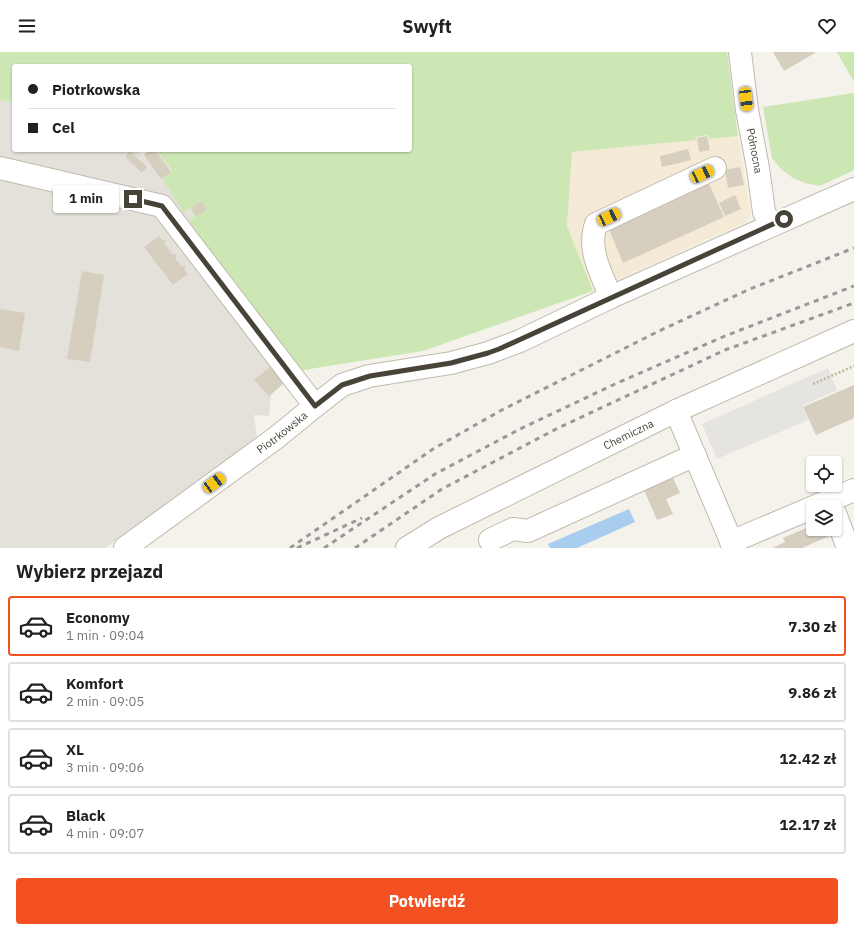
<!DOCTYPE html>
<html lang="pl">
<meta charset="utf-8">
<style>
:root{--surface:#fff;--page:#f6f6f6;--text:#202124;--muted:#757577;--line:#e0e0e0;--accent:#f35122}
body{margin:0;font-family:"IBM Plex Sans",sans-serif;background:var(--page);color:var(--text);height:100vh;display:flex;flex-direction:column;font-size:15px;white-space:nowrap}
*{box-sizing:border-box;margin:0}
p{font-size:13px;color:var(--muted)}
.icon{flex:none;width:22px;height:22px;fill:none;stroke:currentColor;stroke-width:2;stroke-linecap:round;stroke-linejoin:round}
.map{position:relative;height:496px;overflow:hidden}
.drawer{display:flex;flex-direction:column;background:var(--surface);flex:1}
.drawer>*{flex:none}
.banner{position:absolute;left:12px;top:12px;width:400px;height:88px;border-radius:4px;box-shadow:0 1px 3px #0004;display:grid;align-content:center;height:88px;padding:0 16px;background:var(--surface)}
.buttons{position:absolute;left:806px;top:404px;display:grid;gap:8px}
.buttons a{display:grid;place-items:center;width:36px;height:36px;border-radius:4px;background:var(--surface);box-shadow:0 1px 3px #0004;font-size:20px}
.end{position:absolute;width:18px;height:18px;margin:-9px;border:5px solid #484338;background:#fff;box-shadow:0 0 0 2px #fff}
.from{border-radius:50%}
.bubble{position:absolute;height:28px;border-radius:4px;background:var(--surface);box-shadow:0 1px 3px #0004;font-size:13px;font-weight:700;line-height:28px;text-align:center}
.car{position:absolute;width:12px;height:24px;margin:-12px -6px;border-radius:5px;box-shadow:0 0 3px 1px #0007;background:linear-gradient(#f5c518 24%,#345 0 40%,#f5c518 0 76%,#345 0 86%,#f5c518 0)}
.banner b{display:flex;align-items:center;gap:14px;height:38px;font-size:15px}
.banner b+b{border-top:1px solid var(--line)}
.banner i{width:10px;height:10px;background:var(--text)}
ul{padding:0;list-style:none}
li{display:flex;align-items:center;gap:12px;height:60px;margin:0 8px 6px;padding:0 8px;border:2px solid var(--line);border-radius:4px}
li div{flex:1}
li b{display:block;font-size:15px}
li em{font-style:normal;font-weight:700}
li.active{border-color:var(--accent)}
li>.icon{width:36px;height:36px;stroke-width:1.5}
h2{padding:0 16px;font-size:18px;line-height:48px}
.button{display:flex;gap:8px;margin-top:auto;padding:8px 16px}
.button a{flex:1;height:46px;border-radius:4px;background:var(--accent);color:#fff;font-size:16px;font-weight:700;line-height:46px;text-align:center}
header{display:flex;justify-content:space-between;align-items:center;height:52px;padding:0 16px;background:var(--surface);font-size:18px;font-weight:700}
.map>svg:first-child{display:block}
.commercial{fill:#f5ead6}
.industrial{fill:#e4e1db}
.green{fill:#cce7b4}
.parking{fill:#e6e4e1}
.water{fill:#a9cdee}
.building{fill:#d6cfc0}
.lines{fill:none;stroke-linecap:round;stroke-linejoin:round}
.minor-casing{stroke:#c0baad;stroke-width:24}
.path{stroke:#c1b79e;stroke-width:2.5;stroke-dasharray:2 2;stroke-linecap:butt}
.minor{stroke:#fff;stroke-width:22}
.rail{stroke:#989898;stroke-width:3;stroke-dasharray:5 5;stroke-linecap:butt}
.route{stroke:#484338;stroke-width:5}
.labels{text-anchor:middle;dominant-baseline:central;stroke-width:3.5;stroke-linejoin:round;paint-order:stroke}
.street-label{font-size:11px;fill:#484338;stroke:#fff}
</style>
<header><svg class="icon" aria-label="menu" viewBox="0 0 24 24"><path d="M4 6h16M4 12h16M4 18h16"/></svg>Swyft<svg class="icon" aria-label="heart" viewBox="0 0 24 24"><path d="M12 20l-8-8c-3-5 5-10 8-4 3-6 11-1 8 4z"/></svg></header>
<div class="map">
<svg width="854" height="496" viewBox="0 0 854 496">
<rect width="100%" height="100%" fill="#f4f2ea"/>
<path class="commercial" d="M 708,83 L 709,87 L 738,84 L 750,158 L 750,164 L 746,170 L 593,239 L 567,174 L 572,100 L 696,88 L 695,85 Z"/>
<path class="industrial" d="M 0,48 L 14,51 L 14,98 L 132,98 L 143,103 L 150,98 L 156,98 L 172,120 L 162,127 L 184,160 L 190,156 L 195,165 L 190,168 L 250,258 L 285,330 L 271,343 L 269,364 L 254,363 L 257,387 L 105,496 L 0,496 Z"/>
<path class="green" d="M 0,0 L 727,0 L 738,84 L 709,87 L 708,83 L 695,85 L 696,88 L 572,100 L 567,174 L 593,239 L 423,299 L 297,319 L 250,258 L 189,168 L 195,165 L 190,156 L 184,161 L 162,127 L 172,119 L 156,98 L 410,98 L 410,14 L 14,14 L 14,51 L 0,48 Z
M 837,0 L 854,0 L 854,30 Z
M 854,41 L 854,118 L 820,134 L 805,131 L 793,126 L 781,117 L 772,106 L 763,55 Z"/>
<path class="parking" d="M 828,316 L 837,338 L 802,354 L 808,368 L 717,407 L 702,372 Z"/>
<path class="water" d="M 629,457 L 635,470 L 577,496 L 550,496 L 548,492 Z"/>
<path class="building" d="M 773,0 L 815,0 L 815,1 L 784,19 Z
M 707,84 L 710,98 L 699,100 L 697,86 Z
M 688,97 L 691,108 L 662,115 L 660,104 Z
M 150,98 L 155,98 L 171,120 L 161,127 L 144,103 Z
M 130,99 L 147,115 L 142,121 L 125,105 Z
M 740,115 L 744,133 L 728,136 L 725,118 Z
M 708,129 L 724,165 L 623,211 L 608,175 Z
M 735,143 L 741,157 L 725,164 L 719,151 Z
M 202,149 L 207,158 L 196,164 L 191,156 Z
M 159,184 L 163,189 L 165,187 L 166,190 L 164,191 L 173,203 L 175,202 L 177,204 L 175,206 L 182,215 L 184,213 L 186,216 L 184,217 L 188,222 L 173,233 L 144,195 Z
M 82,219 L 104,223 L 90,310 L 67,307 Z
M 0,257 L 25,261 L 19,299 L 0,295 Z
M 271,314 L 284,331 L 269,344 L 254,328 Z
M 854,333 L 854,366 L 816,383 L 803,355 Z
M 673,426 L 680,441 L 666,447 L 673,462 L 657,468 L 644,438 Z
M 813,473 L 813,477 L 832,477 L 834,482 L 802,496 L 772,496 L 785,490 L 783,486 Z"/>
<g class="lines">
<g class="minor-casing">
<g id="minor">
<path id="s1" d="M 740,0 L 747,58 L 758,116 L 764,160 L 771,173"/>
<path d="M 0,116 L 162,154 L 315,354"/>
<path d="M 611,245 C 601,221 587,198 596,172 L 715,116"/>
<path d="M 676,359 L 734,496"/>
<path d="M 835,461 L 848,496"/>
<path d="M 490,488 L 513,477 L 528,479 L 695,403"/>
<path d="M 731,490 L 854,438"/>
<path id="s2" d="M 125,496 L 277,385 L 315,354 L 342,333 L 369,324 L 451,311 L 488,301 L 520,289 L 611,245 L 854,137"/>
<path id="s3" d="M 407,496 L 439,476 L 676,359 L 854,279"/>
</g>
</g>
<path class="path" d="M 813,332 L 854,314"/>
<use href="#minor" class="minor"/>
<path class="rail" d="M 290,496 L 433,397 L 500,359 L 659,279 L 750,237 L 854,196
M 297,496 L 362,466
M 324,496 L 435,422 L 520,377 L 615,332 L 725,284 L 854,234
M 355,496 L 442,437 L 558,376 L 725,298 L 854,251"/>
</g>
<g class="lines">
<path class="route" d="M 133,147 L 162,154 L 315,354 L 342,333 L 370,324 L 451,311 L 488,301 L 499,297 L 784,167"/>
</g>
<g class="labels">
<g class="street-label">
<text stroke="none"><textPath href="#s1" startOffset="100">Północna</textPath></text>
<text stroke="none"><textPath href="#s2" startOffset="195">Piotrkowska</textPath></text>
<text stroke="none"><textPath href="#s3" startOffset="249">Chemiczna</textPath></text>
</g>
</g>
</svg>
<div class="buttons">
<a><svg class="icon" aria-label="locate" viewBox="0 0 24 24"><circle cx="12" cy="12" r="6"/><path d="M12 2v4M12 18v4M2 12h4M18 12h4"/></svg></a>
<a><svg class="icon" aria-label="layers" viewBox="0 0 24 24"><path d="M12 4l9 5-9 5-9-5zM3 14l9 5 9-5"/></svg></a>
</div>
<i class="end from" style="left:784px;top:167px"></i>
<i class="end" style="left:133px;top:147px"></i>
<div class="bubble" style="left:53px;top:133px;width:66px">1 min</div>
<i class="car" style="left:746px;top:47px;rotate:173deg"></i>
<i class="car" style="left:702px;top:122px;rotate:65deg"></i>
<i class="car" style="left:609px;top:165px;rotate:65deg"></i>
<i class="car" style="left:214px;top:431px;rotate:54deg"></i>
<div class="banner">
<b><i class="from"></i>Piotrkowska</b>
<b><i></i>Cel</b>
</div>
</div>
<section class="drawer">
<h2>Wybierz przejazd</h2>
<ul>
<li class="active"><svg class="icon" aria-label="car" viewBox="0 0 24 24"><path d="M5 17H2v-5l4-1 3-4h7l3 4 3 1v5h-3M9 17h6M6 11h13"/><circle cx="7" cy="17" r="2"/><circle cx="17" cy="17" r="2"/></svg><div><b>Economy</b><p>1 min · 09:04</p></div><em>7.30 zł</em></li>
<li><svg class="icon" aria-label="car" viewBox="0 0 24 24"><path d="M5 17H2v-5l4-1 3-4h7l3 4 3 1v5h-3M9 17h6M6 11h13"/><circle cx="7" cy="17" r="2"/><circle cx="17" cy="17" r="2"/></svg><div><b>Komfort</b><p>2 min · 09:05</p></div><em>9.86 zł</em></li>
<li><svg class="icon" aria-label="car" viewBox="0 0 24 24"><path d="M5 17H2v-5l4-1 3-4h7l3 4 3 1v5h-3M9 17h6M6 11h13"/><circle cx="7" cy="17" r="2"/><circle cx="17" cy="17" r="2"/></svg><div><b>XL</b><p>3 min · 09:06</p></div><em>12.42 zł</em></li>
<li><svg class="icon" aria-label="car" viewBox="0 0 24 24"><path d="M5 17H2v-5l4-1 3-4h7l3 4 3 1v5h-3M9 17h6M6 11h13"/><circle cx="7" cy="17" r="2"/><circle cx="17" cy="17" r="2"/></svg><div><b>Black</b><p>4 min · 09:07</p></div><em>12.17 zł</em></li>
</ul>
<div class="button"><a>Potwierdź</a></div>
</section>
